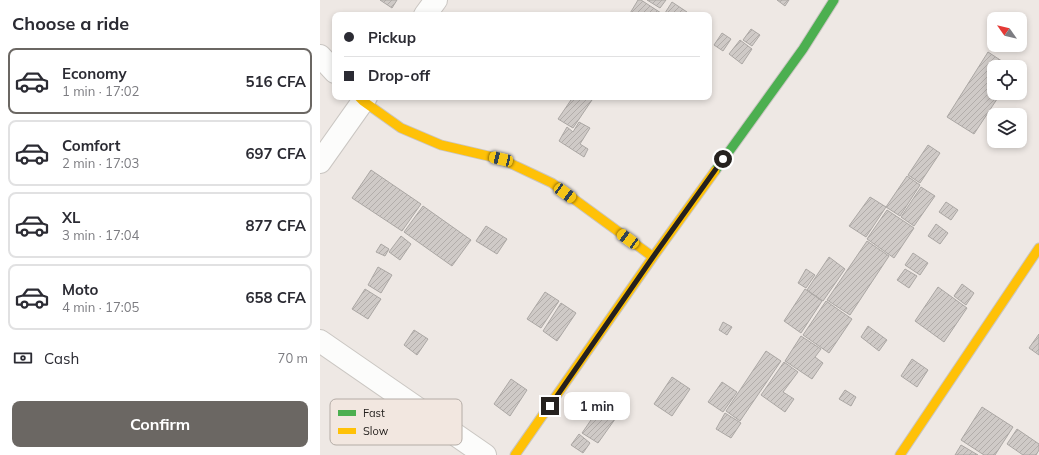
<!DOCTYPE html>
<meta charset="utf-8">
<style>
:root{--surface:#fff;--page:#f2f2f3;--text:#2b2b33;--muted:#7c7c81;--line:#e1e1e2;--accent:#6b6763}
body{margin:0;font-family:Mulish,sans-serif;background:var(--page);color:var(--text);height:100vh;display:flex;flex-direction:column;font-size:15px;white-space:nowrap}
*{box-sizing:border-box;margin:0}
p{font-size:13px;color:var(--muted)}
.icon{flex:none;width:22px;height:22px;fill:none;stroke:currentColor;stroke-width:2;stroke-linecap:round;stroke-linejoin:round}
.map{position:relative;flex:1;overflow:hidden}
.side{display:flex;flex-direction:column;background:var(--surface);width:320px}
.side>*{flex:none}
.top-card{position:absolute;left:12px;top:12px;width:380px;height:88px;border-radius:8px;box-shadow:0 2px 6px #0003;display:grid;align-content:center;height:88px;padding:0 12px;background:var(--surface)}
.needle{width:26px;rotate:304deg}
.buttons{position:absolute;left:667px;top:12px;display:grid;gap:8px}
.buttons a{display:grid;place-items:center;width:40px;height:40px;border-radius:8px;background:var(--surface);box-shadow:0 2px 6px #0003;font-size:20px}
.end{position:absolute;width:18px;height:18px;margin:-9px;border:5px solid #25211e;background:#fff;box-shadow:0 0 0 2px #fff}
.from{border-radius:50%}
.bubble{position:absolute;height:28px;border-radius:8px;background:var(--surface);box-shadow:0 2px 6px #0003;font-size:13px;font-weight:700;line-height:28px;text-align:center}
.car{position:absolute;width:12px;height:24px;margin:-12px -6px;border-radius:5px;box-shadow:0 0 3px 1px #0007;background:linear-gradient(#f5c518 24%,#345 0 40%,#f5c518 0 76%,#345 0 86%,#f5c518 0)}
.top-card b{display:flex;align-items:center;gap:14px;height:38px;font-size:15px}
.top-card b+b{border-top:1px solid var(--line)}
.top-card i{width:10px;height:10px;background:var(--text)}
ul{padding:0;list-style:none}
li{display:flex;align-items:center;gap:12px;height:66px;margin:0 8px 6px;padding:0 4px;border:2px solid var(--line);border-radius:8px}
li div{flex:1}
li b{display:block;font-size:15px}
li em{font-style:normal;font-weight:700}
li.on{border-color:var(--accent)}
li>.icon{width:36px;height:36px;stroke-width:1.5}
h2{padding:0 12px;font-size:18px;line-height:48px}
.pay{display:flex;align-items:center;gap:10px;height:44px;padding:0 12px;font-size:15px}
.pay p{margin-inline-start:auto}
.button{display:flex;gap:8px;margin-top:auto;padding:8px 12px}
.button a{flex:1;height:46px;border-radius:8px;background:var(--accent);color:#fff;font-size:16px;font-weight:700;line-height:46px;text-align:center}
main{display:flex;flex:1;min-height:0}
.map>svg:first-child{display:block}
.building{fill:url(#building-hatch);stroke:#aba7a4}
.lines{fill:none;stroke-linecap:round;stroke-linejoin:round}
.street-casing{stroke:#cac6c2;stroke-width:24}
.fast-casing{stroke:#cac6c2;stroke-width:11}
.slow-casing{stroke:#cac6c2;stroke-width:11}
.street{stroke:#fcfcfb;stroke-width:22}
.fast{stroke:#4caf50;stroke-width:9}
.slow{stroke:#ffc107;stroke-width:9}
.route{stroke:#25211e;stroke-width:5}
.key{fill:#f2e7e0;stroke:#b4aca6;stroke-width:1}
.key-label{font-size:11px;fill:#25211e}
</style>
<main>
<section class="side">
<h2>Choose a ride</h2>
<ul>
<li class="on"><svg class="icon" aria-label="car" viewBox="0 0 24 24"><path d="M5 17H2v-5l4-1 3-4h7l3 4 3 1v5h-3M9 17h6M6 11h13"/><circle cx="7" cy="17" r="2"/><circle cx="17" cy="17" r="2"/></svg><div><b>Economy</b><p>1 min · 17:02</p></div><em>516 CFA</em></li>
<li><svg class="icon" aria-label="car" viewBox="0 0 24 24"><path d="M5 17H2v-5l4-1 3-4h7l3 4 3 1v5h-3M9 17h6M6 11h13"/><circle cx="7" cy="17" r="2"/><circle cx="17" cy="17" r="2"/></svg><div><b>Comfort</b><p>2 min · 17:03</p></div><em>697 CFA</em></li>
<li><svg class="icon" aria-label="car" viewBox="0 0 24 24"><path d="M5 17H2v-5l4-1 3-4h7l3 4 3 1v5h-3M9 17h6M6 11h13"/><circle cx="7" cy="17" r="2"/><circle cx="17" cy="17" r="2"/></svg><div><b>XL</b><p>3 min · 17:04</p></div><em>877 CFA</em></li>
<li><svg class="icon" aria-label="car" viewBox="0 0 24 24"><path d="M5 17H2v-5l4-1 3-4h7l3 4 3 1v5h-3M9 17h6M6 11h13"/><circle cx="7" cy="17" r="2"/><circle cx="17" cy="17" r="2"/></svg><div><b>Moto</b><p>4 min · 17:05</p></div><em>658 CFA</em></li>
</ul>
<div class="pay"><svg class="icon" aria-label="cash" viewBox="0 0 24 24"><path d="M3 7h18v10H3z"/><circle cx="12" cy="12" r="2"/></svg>Cash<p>70 m</p></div>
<div class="button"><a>Confirm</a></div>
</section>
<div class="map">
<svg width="719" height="455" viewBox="0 0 719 455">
<defs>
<pattern id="building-hatch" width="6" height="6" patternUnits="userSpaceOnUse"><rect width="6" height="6" fill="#cfcac7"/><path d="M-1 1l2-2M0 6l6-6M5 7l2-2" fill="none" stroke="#b2adaa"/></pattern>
</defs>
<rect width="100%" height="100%" fill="#eee8e4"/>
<path class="building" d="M 60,0 L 77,0 L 72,8 Z
M 318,0 L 321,0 L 341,13 L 340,15 L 309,15 Z
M 327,0 L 346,0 L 340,8 Z
M 457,0 L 469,0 L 465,6 Z
M 352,2 L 367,12 L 365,15 L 348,15 L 345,13 Z
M 431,29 L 440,35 L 432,46 L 423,40 Z
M 402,33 L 411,39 L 403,51 L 394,45 Z
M 420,40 L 432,49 L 422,64 L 409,54 Z
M 668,52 L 691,67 L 674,67 L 674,93 L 681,93 L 654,134 L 627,117 Z
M 253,97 L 274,97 L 253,128 L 238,119 Z
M 259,122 L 270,128 L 260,144 L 268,149 L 264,157 L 239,141 L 247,127 L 253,132 Z
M 608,145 L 620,153 L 600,183 L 588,175 Z
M 51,170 L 101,204 L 82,231 L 32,198 Z
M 587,176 L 600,185 L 580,216 L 566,207 Z
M 601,187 L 615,196 L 594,226 L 581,217 Z
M 550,197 L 566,207 L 546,237 L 529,226 Z
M 626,202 L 638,210 L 631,220 L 619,212 Z
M 103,206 L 151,240 L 132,266 L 84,232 Z
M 567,210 L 594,228 L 574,258 L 547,239 Z
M 616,224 L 628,233 L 620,244 L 608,236 Z
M 166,226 L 187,239 L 177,254 L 156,241 Z
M 81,236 L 91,244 L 80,260 L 69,252 Z
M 547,241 L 569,256 L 530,315 L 507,300 Z
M 61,244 L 69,249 L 65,256 L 56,252 Z
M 593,253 L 608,263 L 600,275 L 585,265 Z
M 509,257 L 525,269 L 503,301 L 487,290 Z
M 58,267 L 72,275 L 61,293 L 48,285 Z
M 486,269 L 495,275 L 486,288 L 478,283 Z
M 585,269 L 597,276 L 589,288 L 577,280 Z
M 642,284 L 654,293 L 646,305 L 634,296 Z
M 618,287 L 647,308 L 624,342 L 595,321 Z
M 45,289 L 61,299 L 48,319 L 32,309 Z
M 485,289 L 502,301 L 481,333 L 464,321 Z
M 225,292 L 239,301 L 221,328 L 207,319 Z
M 506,301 L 532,319 L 509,353 L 483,335 Z
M 241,303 L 256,313 L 237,341 L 223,331 Z
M 403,322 L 412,327 L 407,335 L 399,330 Z
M 548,326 L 567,340 L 559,351 L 541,337 Z
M 94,330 L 108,339 L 97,355 L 84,345 Z
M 719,334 L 719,355 L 709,348 Z
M 481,336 L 501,349 L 495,357 L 503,363 L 492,379 L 465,361 Z
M 446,351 L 461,361 L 420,421 L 406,411 Z
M 592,359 L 608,370 L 597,387 L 581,376 Z
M 464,362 L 478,372 L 463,392 L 474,399 L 465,412 L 441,395 Z
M 352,377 L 370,389 L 352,416 L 334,404 Z
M 191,379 L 207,390 L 190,416 L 174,404 Z
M 402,382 L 417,392 L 403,412 L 388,402 Z
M 525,390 L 536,397 L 531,406 L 519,399 Z
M 282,404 L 298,415 L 278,443 L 262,433 Z
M 662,407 L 693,427 L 675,455 L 664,455 L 641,440 Z
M 405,413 L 421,423 L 411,438 L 396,429 Z
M 697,429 L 719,444 L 719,450 L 716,455 L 703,455 L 687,444 Z
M 259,434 L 270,443 L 263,453 L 251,445 Z
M 641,445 L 658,455 L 635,455 Z"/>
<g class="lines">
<g class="street-casing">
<path id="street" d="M 105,15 L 116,0
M 0,56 L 15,72
M 0,162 L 46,97
M 0,341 L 165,455"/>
</g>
<g class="fast-casing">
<path id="fast" d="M 395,171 L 483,49 L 514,0"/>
</g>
<g class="slow-casing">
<path id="slow" d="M 39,97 L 43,101 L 81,128 L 121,145 L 181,159 L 232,183 L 333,257
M 195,455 L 333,257 L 395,171
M 580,455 L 719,248"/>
</g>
<use href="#street" class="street"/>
<use href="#fast" class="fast"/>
<use href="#slow" class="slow"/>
</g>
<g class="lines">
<path class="route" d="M 230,406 L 333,257 L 403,159"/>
</g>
<rect x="10" y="399" width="132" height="46" rx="6" class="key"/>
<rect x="18" y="410" width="18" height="6" fill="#4caf50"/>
<rect x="18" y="428" width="18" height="6" fill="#ffc107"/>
<g class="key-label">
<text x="43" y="417">Fast</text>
<text x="43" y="435">Slow</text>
</g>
</svg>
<div class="buttons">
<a><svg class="needle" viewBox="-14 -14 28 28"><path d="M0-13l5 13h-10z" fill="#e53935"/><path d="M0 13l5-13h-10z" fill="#7c7c81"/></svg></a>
<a><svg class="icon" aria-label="locate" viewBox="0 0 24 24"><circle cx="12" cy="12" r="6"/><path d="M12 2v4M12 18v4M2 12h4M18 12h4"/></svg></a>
<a><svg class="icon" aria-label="layers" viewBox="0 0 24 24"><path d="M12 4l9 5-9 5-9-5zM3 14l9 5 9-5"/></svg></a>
</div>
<i class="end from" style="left:403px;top:159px"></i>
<i class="end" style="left:230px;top:406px"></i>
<div class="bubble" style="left:244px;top:392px;width:66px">1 min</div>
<i class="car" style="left:181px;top:159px;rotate:283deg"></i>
<i class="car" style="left:245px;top:193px;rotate:126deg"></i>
<i class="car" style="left:308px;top:239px;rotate:306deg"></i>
<div class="top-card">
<b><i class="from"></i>Pickup</b>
<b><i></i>Drop-off</b>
</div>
</div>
</main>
